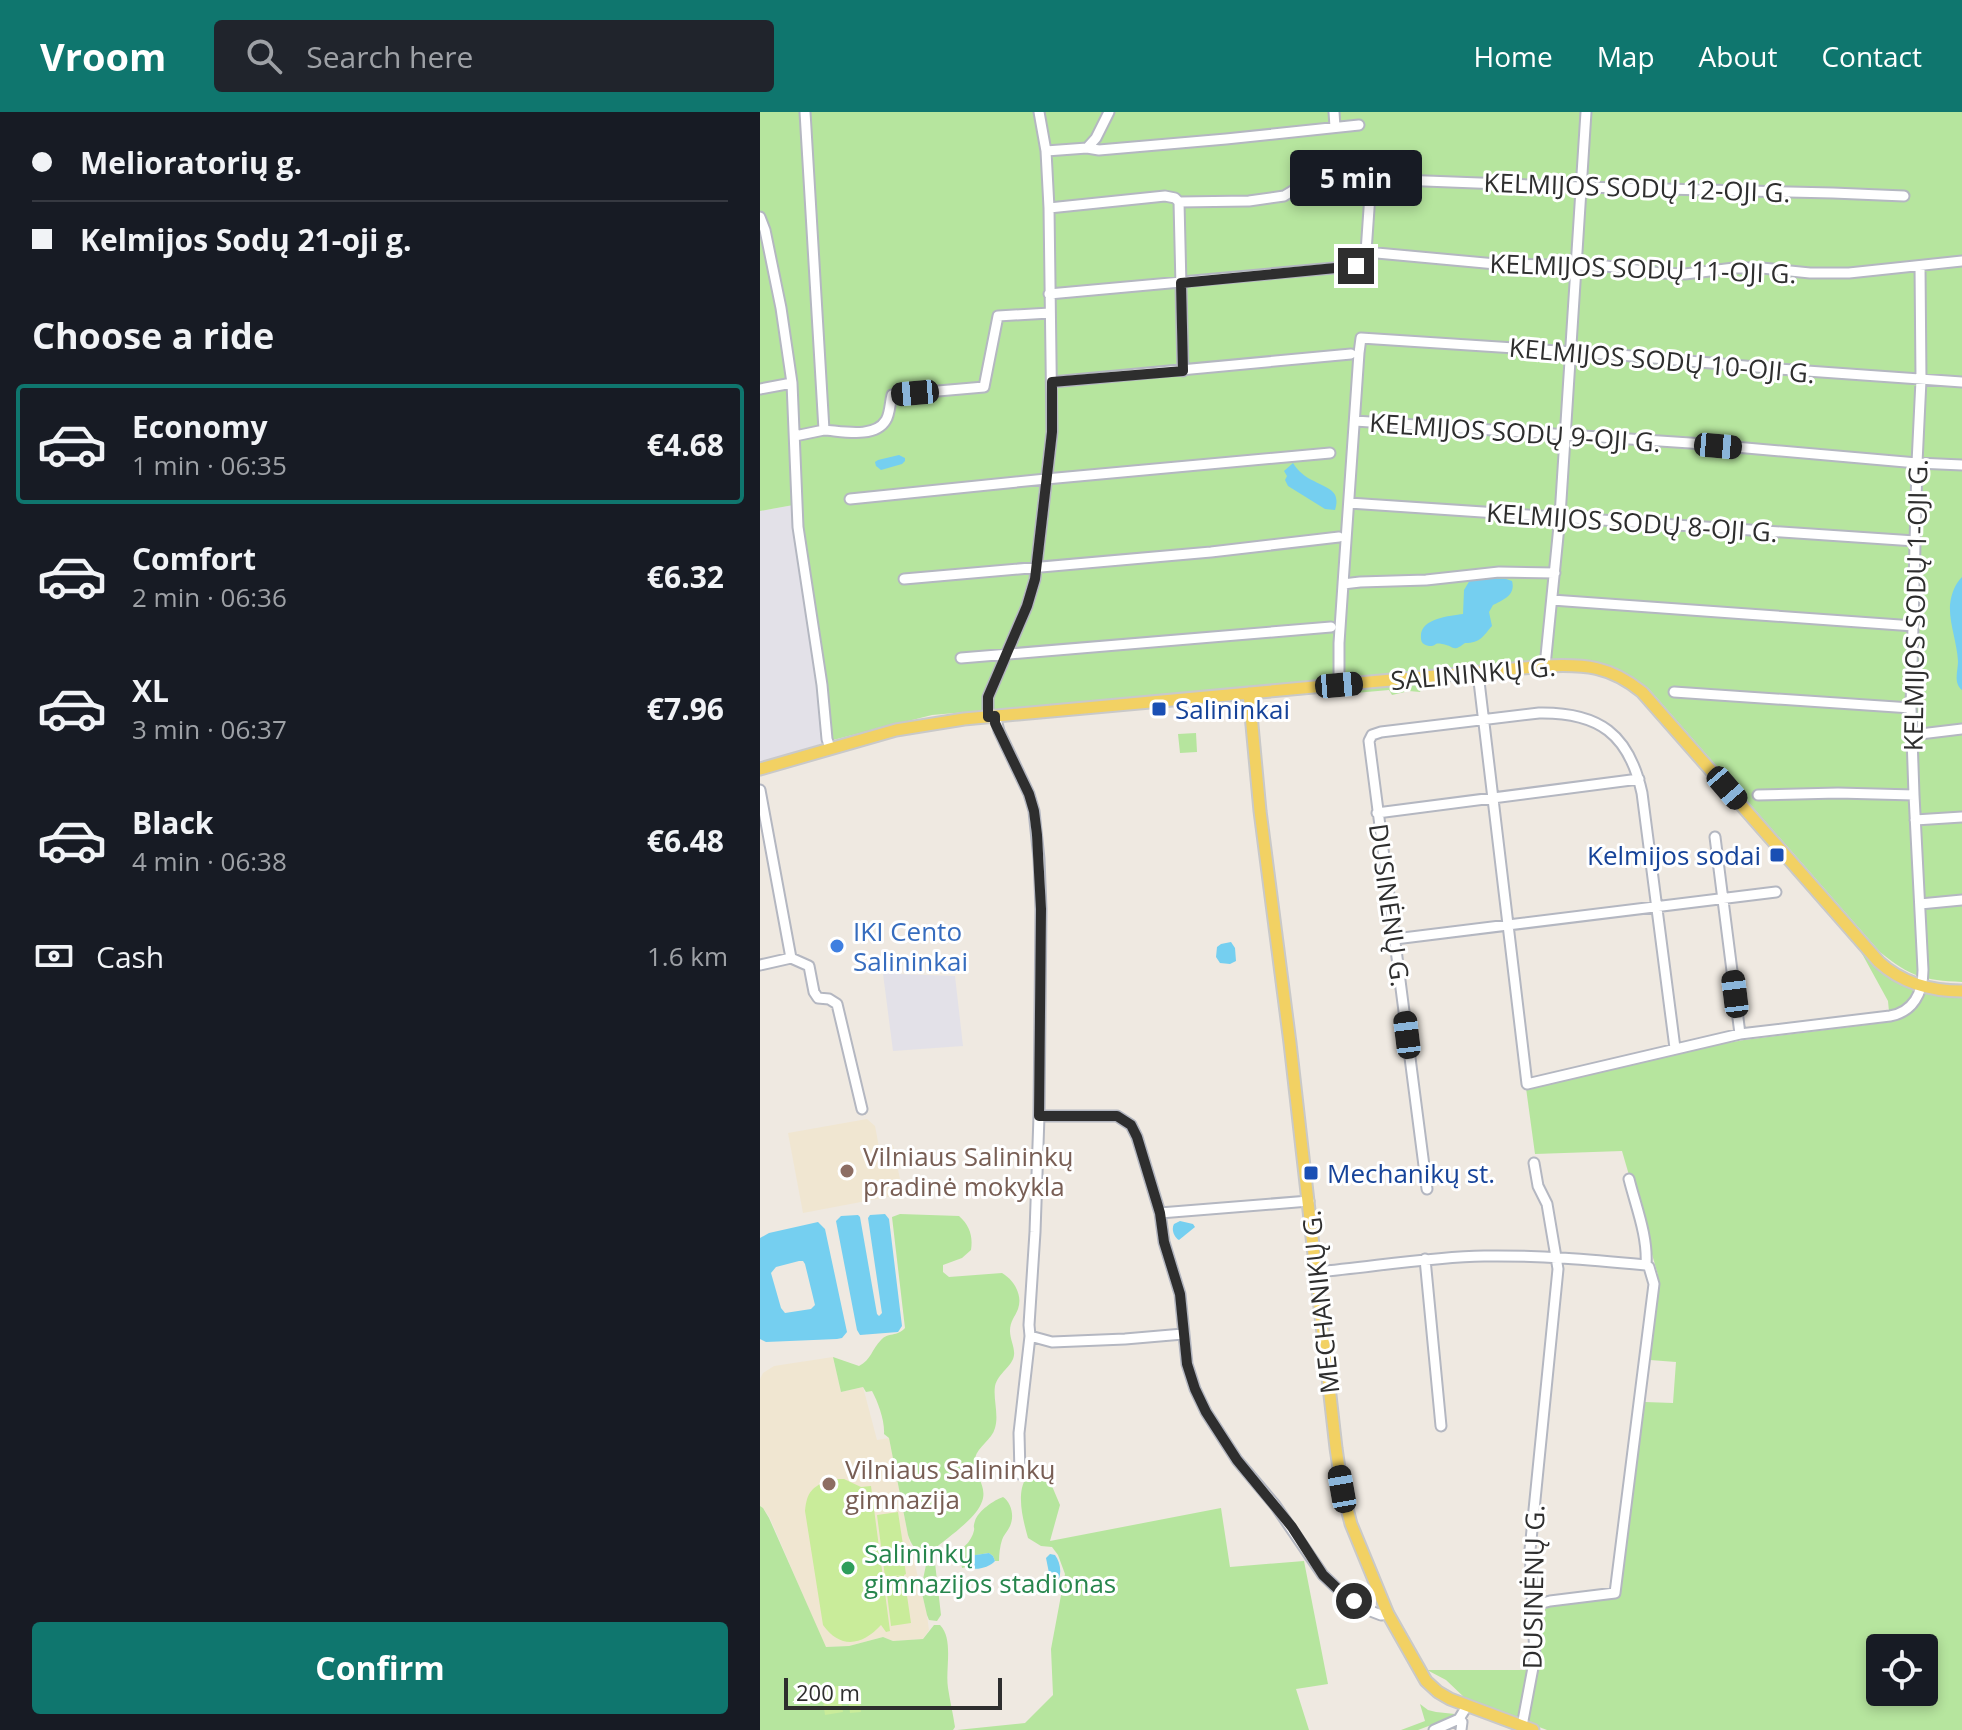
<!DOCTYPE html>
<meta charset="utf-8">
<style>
:root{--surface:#171b24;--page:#20242c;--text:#f1f3f6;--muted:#9ea1a6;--line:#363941;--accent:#0f766e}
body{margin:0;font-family:"Open Sans",sans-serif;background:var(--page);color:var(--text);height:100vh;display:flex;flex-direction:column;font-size:30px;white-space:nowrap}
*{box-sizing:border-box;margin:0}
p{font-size:26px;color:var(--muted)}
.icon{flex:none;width:44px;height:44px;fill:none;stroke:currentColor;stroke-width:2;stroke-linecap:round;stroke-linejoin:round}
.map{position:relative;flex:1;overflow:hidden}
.sheet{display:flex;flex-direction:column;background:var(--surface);width:760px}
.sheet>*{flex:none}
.banner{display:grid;align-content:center;height:176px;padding:0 32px;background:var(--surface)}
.buttons{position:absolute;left:1106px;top:1522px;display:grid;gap:16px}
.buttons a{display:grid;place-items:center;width:72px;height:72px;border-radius:8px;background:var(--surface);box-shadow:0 4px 12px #0003;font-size:40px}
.scale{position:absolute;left:24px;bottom:20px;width:218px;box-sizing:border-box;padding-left:8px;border:4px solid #2e2e2e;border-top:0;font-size:22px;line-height:28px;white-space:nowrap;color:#2e2e2e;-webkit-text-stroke:6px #fff;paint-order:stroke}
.end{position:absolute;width:36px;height:36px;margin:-18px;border:10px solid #2e2e2e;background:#fff;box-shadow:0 0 0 4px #fff}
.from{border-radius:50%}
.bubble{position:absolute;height:56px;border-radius:8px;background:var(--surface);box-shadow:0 4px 12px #0003;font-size:26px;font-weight:700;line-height:56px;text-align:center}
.car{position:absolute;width:24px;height:48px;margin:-24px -12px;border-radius:10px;box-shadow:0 0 6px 2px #0007;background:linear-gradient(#222 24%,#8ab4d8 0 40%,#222 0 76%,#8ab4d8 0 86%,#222 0)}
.banner b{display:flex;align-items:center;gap:28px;height:76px;font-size:30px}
.banner b+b{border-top:2px solid var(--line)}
.banner i{width:20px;height:20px;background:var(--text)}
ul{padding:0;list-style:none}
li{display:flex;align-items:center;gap:24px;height:120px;margin:0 16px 12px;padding:0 16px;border:4px solid transparent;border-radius:8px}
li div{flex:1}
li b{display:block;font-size:30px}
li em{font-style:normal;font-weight:700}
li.on{border-color:var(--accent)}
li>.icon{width:72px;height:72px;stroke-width:1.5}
h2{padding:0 32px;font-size:36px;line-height:96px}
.pay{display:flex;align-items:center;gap:20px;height:88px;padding:0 32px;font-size:30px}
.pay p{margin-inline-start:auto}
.primary-button{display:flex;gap:16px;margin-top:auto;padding:16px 32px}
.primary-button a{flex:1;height:92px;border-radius:8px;background:var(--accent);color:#fff;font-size:32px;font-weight:700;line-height:92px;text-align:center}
header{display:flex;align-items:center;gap:48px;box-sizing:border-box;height:112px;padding:0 40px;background:var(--accent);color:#fff}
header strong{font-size:38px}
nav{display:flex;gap:44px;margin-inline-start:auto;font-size:28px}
.search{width:560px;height:72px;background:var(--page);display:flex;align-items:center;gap:20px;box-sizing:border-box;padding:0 28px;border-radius:8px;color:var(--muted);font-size:30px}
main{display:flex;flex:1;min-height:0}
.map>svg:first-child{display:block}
.industrial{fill:#e3e1e8}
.education{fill:#f0e6d1}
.green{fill:#b6e59e;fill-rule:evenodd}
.pitch{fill:#c9ec9a}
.water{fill:#75cff0;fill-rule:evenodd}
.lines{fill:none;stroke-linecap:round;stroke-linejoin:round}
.minor-casing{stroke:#b4b7c1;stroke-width:13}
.major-casing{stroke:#c9c9c9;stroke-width:15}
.minor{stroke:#fff;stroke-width:9}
.major{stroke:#f2d163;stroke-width:11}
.route{stroke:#2e2e2e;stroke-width:10}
.transit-dot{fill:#1a4fb4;stroke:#fff;stroke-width:3}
.shop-dot{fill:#3f7fe0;stroke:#fff;stroke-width:3}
.education-dot{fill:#8d6e63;stroke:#fff;stroke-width:3}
.leisure-dot{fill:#2e9e5b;stroke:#fff;stroke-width:3}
.labels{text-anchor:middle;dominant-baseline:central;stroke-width:6;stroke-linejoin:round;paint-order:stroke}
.street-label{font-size:26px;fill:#2e2e2e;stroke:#fff}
.transit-label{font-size:26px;fill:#164399;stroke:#fff;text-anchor:start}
.shop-label{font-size:26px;fill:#366cbe;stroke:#fff;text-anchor:start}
.education-label{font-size:26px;fill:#785e54;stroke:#fff;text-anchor:start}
.leisure-label{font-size:26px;fill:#27864d;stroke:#fff;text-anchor:start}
</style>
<header>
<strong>Vroom</strong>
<div class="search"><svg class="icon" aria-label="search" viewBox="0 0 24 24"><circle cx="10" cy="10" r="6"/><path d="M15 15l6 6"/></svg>Search here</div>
<nav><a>Home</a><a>Map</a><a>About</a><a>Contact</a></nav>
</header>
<main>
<section class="sheet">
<div class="banner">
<b><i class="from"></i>Melioratorių g.</b>
<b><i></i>Kelmijos Sodų 21-oji g.</b>
</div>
<h2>Choose a ride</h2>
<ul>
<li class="on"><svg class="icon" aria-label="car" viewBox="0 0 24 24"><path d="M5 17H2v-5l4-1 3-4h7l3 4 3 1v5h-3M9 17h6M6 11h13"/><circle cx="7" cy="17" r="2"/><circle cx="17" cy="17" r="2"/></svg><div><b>Economy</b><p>1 min · 06:35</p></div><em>€4.68</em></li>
<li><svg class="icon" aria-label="car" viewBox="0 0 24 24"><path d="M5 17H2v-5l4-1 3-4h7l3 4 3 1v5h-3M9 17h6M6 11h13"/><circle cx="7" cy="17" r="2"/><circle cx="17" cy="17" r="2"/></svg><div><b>Comfort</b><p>2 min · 06:36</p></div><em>€6.32</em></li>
<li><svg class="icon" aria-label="car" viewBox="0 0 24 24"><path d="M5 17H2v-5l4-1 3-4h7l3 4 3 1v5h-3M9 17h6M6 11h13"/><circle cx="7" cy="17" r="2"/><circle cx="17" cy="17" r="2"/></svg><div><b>XL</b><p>3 min · 06:37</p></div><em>€7.96</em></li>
<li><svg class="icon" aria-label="car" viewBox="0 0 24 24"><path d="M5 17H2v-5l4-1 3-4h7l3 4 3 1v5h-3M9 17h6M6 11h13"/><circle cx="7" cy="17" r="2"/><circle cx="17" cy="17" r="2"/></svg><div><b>Black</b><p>4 min · 06:38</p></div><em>€6.48</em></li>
</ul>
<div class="pay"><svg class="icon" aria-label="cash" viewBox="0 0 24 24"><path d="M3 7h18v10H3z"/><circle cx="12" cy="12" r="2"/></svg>Cash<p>1.6 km</p></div>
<div class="primary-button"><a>Confirm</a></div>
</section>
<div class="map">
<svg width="1202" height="1618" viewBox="0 0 1202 1618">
<rect width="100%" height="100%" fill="#efe9e1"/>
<path class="industrial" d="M 39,392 L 73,628 L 0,650 L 0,399 Z
M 122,854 L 137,862 L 195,864 L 203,934 L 133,939 Z"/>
<path class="education" d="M 107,1007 L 115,1014 L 119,1035 L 133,1033 L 143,1082 L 43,1101 L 28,1021 Z
M 73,1245 L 81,1280 L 103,1275 L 117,1328 L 129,1326 L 148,1423 L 167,1503 L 169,1518 L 163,1527 L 133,1529 L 123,1525 L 89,1534 L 65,1535 L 10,1406 L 3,1396 L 0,1394 L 0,1267 L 3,1261 L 14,1254 Z"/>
<path class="green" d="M 0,0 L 1202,0 L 1202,870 C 1163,868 1151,865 1120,840 L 889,577 C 857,553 832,547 792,549 L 172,603 L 73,628 L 39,392 L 0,399 Z
M 659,571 L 662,575 L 660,580 L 649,579 L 632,583 L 629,578 L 584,582 L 590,578 Z
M 436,621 L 437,640 L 420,641 L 418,622 Z
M 1100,838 C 1139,876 1149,878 1202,883 L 1202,1618 L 787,1618 L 706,1587 L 686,1568 L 667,1558 L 765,1558 L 778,1504 L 785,1497 L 794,1493 L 859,1484 L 885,1290 L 913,1291 L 916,1250 L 890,1248 L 898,1163 L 862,1039 L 775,1042 L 766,976 L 929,938 L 984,928 L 1130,910 L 1128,889 ZM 1120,1536 L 1164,1536 L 1164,1580 L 1120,1580 Z
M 140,1102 L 199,1104 C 210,1114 213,1124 211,1138 L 202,1146 L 183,1153 L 183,1160 L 189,1165 L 242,1161 C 254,1168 263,1183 258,1197 C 255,1205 250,1209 250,1219 C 250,1227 255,1236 254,1243 C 253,1254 238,1261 235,1274 C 233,1287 239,1303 235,1316 C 232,1328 218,1334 215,1346 C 211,1362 230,1373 221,1392 C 214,1408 187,1426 173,1438 C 159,1443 152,1436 148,1423 L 129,1326 L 124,1322 C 125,1309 118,1290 112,1279 L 106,1280 L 103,1275 L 81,1280 L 73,1245 L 99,1254 C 111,1248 112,1237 121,1228 C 128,1220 137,1225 145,1216 L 132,1105 Z
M 276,1365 L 289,1367 L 300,1393 L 290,1429 L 461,1396 L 470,1455 L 544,1449 L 568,1572 L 536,1577 L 549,1618 L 197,1618 L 265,1611 L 293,1583 L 291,1537 L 305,1462 L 298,1443 L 292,1435 L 281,1434 L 268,1426 C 263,1408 256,1382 266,1366 Z
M 243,1385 C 252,1391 255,1406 249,1416 C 247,1420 243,1424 242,1428 C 240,1434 239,1442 239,1449 L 235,1449 L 233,1444 L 229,1441 L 210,1444 L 207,1449 L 206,1455 L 202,1456 C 197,1429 205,1441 213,1422 C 216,1413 212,1418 215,1409 C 218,1399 234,1388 243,1385 Z
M 0,1394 L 3,1396 L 9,1406 L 66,1535 L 89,1534 L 123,1525 L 133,1529 L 163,1527 L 174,1513 L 180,1513 C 194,1527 185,1557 188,1576 C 190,1589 193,1602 195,1615 L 193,1618 L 0,1618 Z
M 170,1446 L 172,1447 L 175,1451 L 181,1503 L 177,1509 L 169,1508 L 167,1503 L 161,1477 L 167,1448 Z
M 660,1592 L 668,1598 L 676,1600 L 695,1602 L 695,1604 L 658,1618 L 641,1618 L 665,1609 Z"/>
<path class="pitch" d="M 69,1367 L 84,1367 L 101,1375 L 111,1374 L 130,1519 L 126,1520 L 121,1513 C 102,1534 80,1537 63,1513 L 45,1399 C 47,1379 52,1376 69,1367 Z
M 138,1400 L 145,1446 L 127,1449 L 144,1448 L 146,1462 L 144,1463 L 151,1511 L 131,1514 L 125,1466 L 142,1463 L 125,1465 L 117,1403 Z
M 79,1574 L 83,1600 L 65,1603 L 61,1576 Z
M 99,1579 L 101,1600 L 90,1601 L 87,1580 Z"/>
<path class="water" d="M 139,343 L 145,346 L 145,349 L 142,352 L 121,358 L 116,354 L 115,350 L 118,348 Z
M 533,351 C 538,359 545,365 554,369 C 568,377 581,378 575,398 L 565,397 L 528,374 L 525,368 L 527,364 L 524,359 Z
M 1202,465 L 1202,578 C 1193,570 1198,560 1198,549 C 1197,530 1189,511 1190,493 C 1191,482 1195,472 1202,465 Z
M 719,466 L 746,467 L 752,469 C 756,483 743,488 733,493 L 729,500 L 732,514 C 723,524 721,531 705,531 C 692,541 695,534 682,532 C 673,530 678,534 669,534 C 664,533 661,531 661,526 C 659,506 690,504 703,502 L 704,478 L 710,468 Z
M 471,830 L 475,836 L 476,849 L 470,852 L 460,851 L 456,845 L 457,835 L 461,832 Z
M 125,1102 L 129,1107 L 142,1214 L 138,1220 L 100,1223 L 97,1218 L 76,1109 L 81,1104 L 98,1103 L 100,1105 L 117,1202 L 119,1204 L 122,1201 L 108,1106 L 110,1103 Z
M 420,1109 L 433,1112 L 435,1115 L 419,1128 C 414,1125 411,1117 414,1112 Z
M 58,1110 L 65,1117 L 87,1220 L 82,1226 L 77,1227 L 6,1230 L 0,1227 L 0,1126 L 9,1121 ZM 39,1149 L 43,1149 L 45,1152 L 55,1193 L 51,1197 L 25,1201 L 21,1196 L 11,1161 L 16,1155 Z
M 229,1441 L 233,1444 L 235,1449 C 229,1456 215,1459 206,1455 L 209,1444 Z
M 290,1442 L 295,1443 C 301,1451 303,1465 295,1472 L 291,1471 L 286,1446 Z"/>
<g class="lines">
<g class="minor-casing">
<path id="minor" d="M 574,0 L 575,15
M 327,36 L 339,38 L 466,27 L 599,13
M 286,39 L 327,36 L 336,26 L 349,0
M 1144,84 L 1073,81 L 821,75 L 614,67 L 611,68 L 606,140 L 736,152 L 846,154 L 900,161 L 925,162 L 974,156 L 1002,156 L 1050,161 L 1089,161 L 1202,149
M 419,90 L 423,259
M 289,96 L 405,84 L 415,86 L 419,90 L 489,89 L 524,84 L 547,70 L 602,67
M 0,105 L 5,118 L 21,196 L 32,271 L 38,415 L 62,573 L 67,627 L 70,636
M 289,182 L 596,154
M 292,270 L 591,242
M 0,277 L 32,271
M 595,309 L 930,331 L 1157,351 L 1202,353
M 64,318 C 81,319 115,327 126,308 C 130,302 130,290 132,283 L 224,275 L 238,204 L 290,201
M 35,324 L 64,318 L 45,0
M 90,387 L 286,367 L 570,341
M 589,391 L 1155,429
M 144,467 L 451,440 L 579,425
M 583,472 L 599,241 L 601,226 L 860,243 L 1019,257 L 1202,270
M 792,488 L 1154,514
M 201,546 L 571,515
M 785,554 L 800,404 L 826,0
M 718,561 L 767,972 L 980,922 L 1130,904 C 1153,900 1163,881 1163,858 L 1154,683 L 1151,596 L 1157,351 L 1161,268 L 1160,154
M 579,573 L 579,531 L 583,472 L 600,470 L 666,468 L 739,460 L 795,461
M 914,580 L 1151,596
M 235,604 L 239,619 L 269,682 L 274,699 L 279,747 L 281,797 L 279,1004 L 357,1004 L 371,1013 L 377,1025 L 400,1101 L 404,1130 L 420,1182 L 427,1252 L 435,1277 L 446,1300 L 477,1348 L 515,1393 L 563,1463 L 581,1480 L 608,1498 L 621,1503 L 628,1502
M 228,605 L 228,585 L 267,494 L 275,467 L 292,320 L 289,96 L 286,39 L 279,0
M 1152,623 L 1202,617
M 0,678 L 31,846 L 49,854 L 54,880 L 58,886 L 69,887 L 77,892 L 102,997
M 998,683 L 1078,681 L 1154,683
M 617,701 L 879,667
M 1155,708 L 1202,705
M 955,725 L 980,922
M 1160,792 L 1202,788
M 635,827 L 1016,780
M 0,853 L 31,846
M 869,1067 C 876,1095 888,1124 886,1153
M 667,1077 L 609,629 L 612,623 L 621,620 L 779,601 C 839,600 869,622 882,681 L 915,936
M 400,1101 L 549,1089
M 665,1147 L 681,1314
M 557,1160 C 613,1155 668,1145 724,1144 C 778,1143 832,1148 886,1153 L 889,1155 L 894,1172 L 855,1481 L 790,1489 L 772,1494
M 270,1224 L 292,1230 L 365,1227 L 423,1222
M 260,1362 L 259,1321 L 270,1224 L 269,1213 L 275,1120 L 279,1004
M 762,1614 L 775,1545 L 770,1438 L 798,1157 L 787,1092 L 778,1074 L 774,1051
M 674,1618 L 699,1607
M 701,1618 L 702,1610 L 699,1607 L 707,1594"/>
</g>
<g class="major-casing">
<path id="major" d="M 489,581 L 500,699 L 530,931 L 576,1336 L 582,1377 L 591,1412 L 628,1502 L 666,1569 L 678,1580 L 690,1587 L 773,1618
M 0,657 L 136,618 L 204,607 L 785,554 C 825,552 850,554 882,580 L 1119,850 C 1142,871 1171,879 1202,879"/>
</g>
<use href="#minor" class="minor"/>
<use href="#major" class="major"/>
</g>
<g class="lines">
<path class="route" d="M 594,1489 L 581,1480 L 563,1463 L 532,1415 L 477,1348 L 446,1300 L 435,1277 L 427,1252 L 420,1182 L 404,1130 L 400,1101 L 377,1025 L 371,1013 L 357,1004 L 279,1004 L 281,797 L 277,723 L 274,699 L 269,682 L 235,611 L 235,604 L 228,605 L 228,585 L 267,494 L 275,467 L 292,320 L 292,270 L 423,259 L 421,171 L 596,154"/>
</g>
<g class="transit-dot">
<rect x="391" y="589" width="16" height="16" rx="4"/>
<rect x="1009" y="735" width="16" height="16" rx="4"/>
<rect x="543" y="1053" width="16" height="16" rx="4"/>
</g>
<circle class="shop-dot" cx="77" cy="834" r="8"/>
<g class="education-dot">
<circle cx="87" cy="1059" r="8"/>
<circle cx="69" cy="1372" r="8"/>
</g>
<circle class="leisure-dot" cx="88" cy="1456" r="8"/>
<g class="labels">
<g class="street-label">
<text transform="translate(877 75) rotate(2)">KELMIJOS SODŲ 12-OJI G.</text>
<text transform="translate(883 156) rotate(2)">KELMIJOS SODŲ 11-OJI G.</text>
<text transform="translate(902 248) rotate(5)">KELMIJOS SODŲ 10-OJI G.</text>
<text transform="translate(755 320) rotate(4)">KELMIJOS SODŲ 9-OJI G.</text>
<text transform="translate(872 410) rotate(4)">KELMIJOS SODŲ 8-OJI G.</text>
<text transform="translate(1155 493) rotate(-89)">KELMIJOS SODŲ 1-OJI G.</text>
<text transform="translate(713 561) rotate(-5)">SALININKŲ G.</text>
<text transform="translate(630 793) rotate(82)">DUSINĖNŲ G.</text>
<text transform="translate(560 1190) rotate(-96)">MECHANIKŲ G.</text>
<text transform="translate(773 1475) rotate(-89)">DUSINĖNŲ G.</text>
</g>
<g class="transit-label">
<text x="415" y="597">Salininkai</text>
<text x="1001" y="743" text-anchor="end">Kelmijos sodai</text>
<text x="567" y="1061">Mechanikų st.</text>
</g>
<g class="shop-label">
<text x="93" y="819">IKI Cento<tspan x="93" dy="30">Salininkai</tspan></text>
</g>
<g class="education-label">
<text x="103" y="1044">Vilniaus Salininkų<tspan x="103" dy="30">pradinė mokykla</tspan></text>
<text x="85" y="1357">Vilniaus Salininkų<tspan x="85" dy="30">gimnazija</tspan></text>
</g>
<g class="leisure-label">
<text x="104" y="1441">Salininkų<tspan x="104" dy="30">gimnazijos stadionas</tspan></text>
</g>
</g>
</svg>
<div class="buttons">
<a><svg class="icon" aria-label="locate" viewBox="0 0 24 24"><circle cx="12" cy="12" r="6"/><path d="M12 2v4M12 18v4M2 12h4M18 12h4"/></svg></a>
</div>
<div class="scale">200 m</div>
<i class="end from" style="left:594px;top:1489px"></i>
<i class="end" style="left:596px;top:154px"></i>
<div class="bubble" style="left:530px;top:38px;width:132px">5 min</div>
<i class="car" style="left:155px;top:281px;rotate:265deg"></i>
<i class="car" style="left:958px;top:334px;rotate:95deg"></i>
<i class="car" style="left:579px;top:573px;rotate:85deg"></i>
<i class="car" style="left:967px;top:676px;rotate:139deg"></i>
<i class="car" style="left:975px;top:882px;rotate:353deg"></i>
<i class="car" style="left:647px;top:923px;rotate:353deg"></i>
<i class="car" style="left:582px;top:1377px;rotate:350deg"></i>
</div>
</main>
